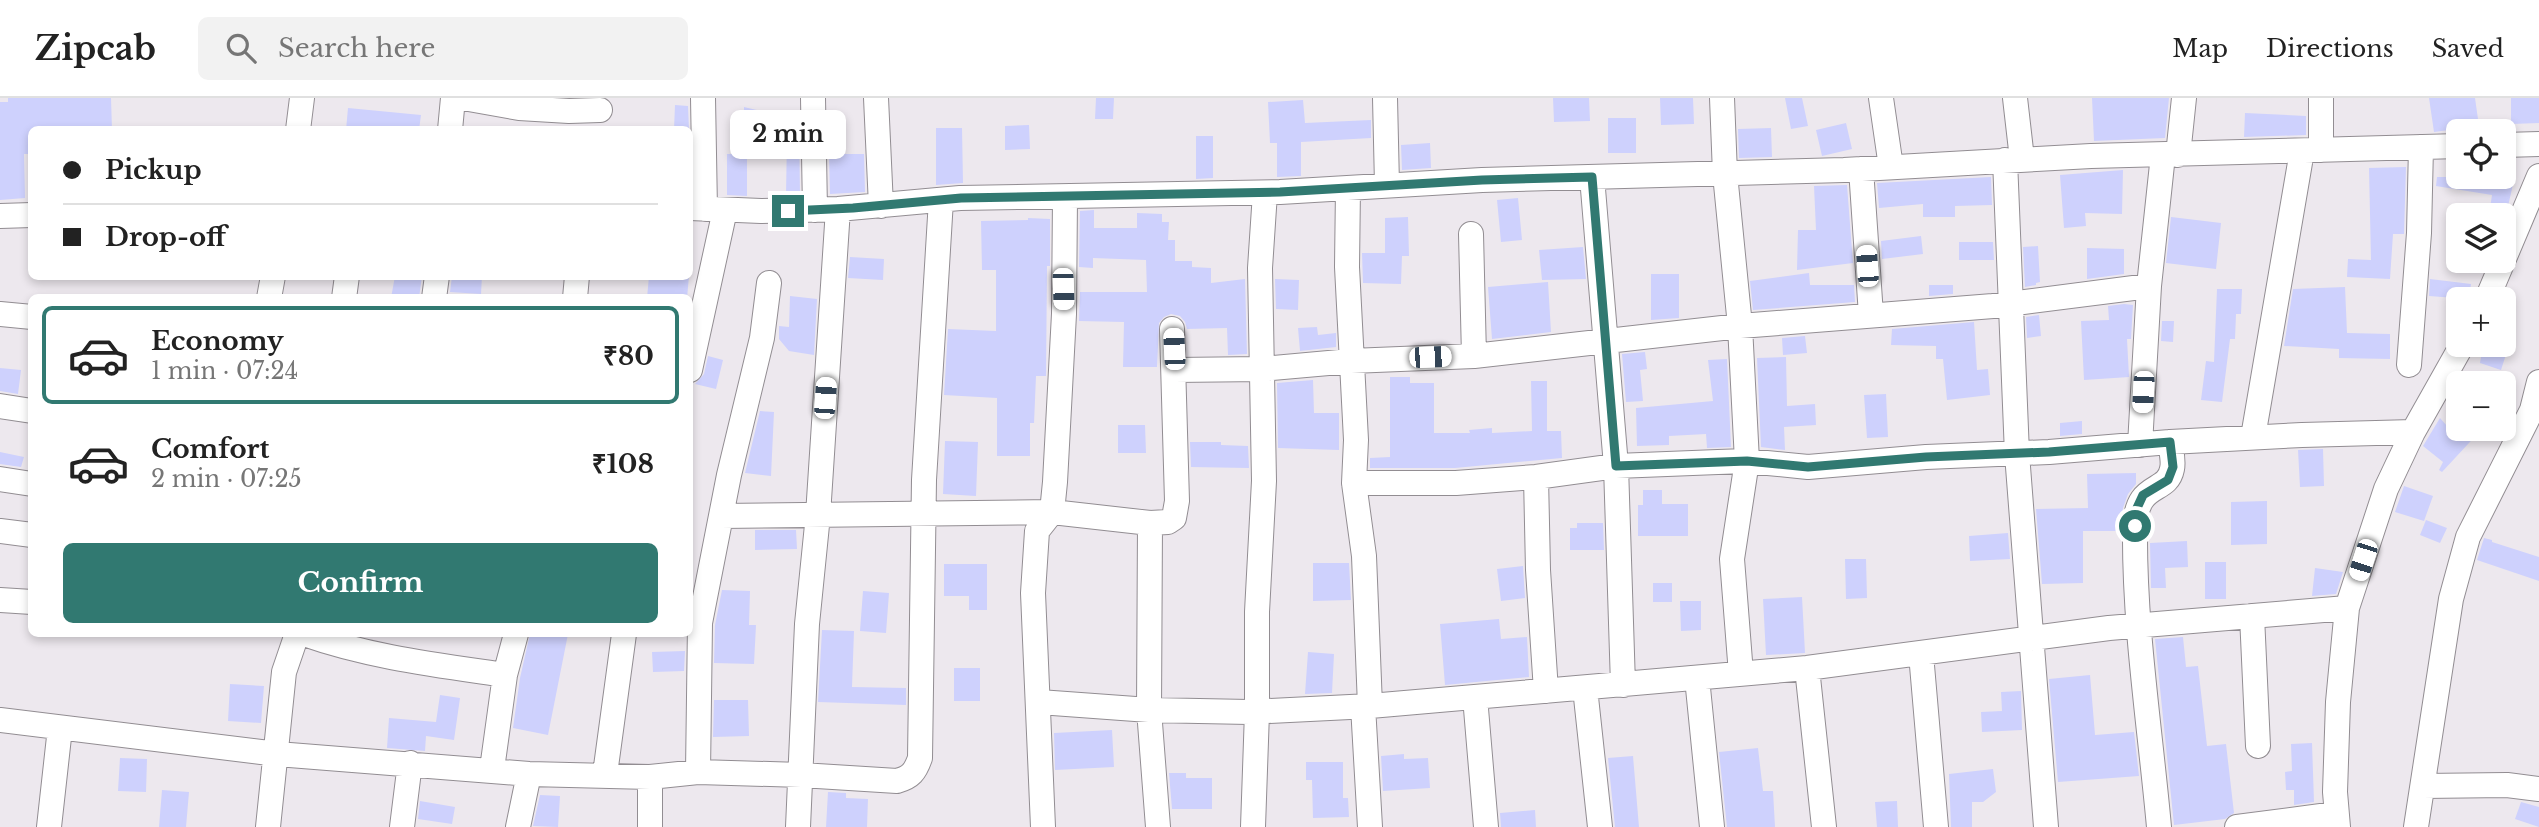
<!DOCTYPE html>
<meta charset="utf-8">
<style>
:root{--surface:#fff;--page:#f2f2f2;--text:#222;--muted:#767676;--line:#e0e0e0;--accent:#317971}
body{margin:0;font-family:"Libre Baskerville",serif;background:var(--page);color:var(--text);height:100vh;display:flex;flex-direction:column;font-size:26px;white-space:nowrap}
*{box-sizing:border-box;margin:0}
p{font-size:23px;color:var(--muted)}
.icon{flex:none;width:38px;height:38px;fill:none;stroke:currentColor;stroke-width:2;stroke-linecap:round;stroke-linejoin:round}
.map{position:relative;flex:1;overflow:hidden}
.side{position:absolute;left:28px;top:196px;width:665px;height:343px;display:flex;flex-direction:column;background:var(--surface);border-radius:10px;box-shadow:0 4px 10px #0003}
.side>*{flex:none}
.top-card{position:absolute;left:28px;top:28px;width:665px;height:154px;border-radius:10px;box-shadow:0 4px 10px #0003;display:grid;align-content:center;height:154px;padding:0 35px;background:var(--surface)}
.buttons{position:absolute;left:2446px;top:21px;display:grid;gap:14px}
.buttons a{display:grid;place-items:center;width:70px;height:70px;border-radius:10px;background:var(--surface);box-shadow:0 4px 10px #0003;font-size:35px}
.end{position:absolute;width:32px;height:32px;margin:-16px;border:9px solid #317971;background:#fff;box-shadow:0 0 0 4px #fff}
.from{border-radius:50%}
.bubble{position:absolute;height:49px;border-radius:10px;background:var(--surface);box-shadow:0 4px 10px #0003;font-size:23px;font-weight:700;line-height:49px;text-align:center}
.car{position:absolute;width:21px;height:42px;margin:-21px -10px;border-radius:9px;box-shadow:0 0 5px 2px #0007;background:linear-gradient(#fff 24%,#345 0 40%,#fff 0 76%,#345 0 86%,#fff 0)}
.top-card b{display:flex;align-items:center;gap:24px;height:66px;font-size:26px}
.top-card b+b{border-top:2px solid var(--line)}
.top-card i{width:18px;height:18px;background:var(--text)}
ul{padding:12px 0 0;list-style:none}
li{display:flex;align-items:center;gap:21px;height:98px;margin:0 14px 10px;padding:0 21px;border:4px solid transparent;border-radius:10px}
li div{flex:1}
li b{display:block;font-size:26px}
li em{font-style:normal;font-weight:700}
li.current{border-color:var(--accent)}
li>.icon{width:63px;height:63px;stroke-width:1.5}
.button{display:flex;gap:14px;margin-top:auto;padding:14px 35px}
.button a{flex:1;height:80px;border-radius:10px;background:var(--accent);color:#fff;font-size:28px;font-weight:700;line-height:80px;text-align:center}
header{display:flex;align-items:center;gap:42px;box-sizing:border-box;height:98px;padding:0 35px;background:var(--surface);border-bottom:2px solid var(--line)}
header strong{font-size:33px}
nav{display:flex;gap:38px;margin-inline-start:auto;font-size:24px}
.search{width:490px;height:63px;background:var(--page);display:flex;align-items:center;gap:18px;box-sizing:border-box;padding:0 24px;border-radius:10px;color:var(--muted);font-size:26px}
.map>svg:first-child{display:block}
.building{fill:#ced1fd}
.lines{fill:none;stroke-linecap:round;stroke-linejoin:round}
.minor-casing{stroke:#928d92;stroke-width:26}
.minor{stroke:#fff;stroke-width:24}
.route{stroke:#317971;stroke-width:9}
</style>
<header>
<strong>Zipcab</strong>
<div class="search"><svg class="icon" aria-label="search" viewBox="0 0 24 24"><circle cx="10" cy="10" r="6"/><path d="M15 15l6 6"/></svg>Search here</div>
<nav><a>Map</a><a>Directions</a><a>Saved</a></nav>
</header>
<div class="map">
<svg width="2539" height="729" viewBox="0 0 2539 729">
<rect width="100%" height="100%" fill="#ede8ee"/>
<path class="building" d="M 8,0 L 111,0 L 112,32 L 32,32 L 32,56 L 24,56 L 25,100 L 0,102 L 0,4 L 8,4 Z
M 1096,0 L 1114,0 L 1113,21 L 1095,21 Z
M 1553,0 L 1589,0 L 1590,23 L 1554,24 Z
M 1660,0 L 1693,0 L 1694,26 L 1661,27 Z
M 1785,0 L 1802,0 L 1808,28 L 1791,31 Z
M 2092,0 L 2169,0 L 2165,40 L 2094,43 Z
M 2429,0 L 2475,0 L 2479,28 L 2434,34 Z
M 2511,0 L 2539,0 L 2539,25 L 2511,26 Z
M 1303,2 L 1305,25 L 1371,22 L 1371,40 L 1301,44 L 1301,78 L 1277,79 L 1277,45 L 1270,45 L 1268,4 Z
M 675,7 L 688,8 L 689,32 L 674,32 Z
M 744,9 L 799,22 L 800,97 L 786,97 L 787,39 L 744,35 Z
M 348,10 L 421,17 L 419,32 L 346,32 Z
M 2245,15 L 2306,18 L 2306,37 L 2244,39 Z
M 1608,20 L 1636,20 L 1636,55 L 1608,55 Z
M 1846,25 L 1852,51 L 1822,58 L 1816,32 Z
M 1029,27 L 1030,51 L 1005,52 L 1005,28 Z
M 936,30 L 962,30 L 963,85 L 936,87 Z
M 1771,30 L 1772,59 L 1739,60 L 1738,31 Z
M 1196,38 L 1213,38 L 1213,80 L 1196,81 Z
M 1430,45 L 1431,70 L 1402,72 L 1401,47 Z
M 727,56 L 747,56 L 747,98 L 727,97 Z
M 829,56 L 864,56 L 865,94 L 830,96 Z
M 2406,69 L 2404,136 L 2393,136 L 2390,181 L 2347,179 L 2348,161 L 2371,162 L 2369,70 Z
M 2123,72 L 2122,116 L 2085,115 L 2086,128 L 2064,130 L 2060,77 Z
M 1991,79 L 1992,107 L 1955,108 L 1955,119 L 1923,119 L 1923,106 L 1879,110 L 1877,85 Z
M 2437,79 L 2497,79 L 2514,82 L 2506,117 L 2489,117 L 2492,97 L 2436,88 Z
M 1847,87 L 1853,165 L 1797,172 L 1798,132 L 1816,132 L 1814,88 Z
M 1518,100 L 1522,142 L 1501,144 L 1497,102 Z
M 1094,112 L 1094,130 L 1137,130 L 1137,115 L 1162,116 L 1162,124 L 1169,124 L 1168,142 L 1175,142 L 1175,163 L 1192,163 L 1192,169 L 1211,170 L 1211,185 L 1245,181 L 1247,256 L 1228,257 L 1227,230 L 1187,231 L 1185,224 L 1180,218 L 1171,216 L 1164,219 L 1159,225 L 1157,269 L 1123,269 L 1124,224 L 1079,223 L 1080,194 L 1147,194 L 1146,162 L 1093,160 L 1093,170 L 1079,169 L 1080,113 Z
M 1408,119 L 1409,158 L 1402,158 L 1401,186 L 1363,185 L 1362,155 L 1385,155 L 1385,120 Z
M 2171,119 L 2221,125 L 2216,171 L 2166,165 Z
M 1028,120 L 1050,121 L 1050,168 L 1047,168 L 1046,278 L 1036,278 L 1034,325 L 1030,325 L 1030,358 L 997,358 L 997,300 L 944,297 L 948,231 L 996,233 L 996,172 L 982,172 L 981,123 L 1028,122 Z
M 1921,138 L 1923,156 L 1882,161 L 1881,143 Z
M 1959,144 L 1993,144 L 1994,162 L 1959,162 Z
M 2038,148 L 2040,184 L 2036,185 L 2036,187 L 2025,189 L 2023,149 Z
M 1583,149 L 1586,181 L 1542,182 L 1539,152 Z
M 2087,150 L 2124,151 L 2124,176 L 2087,181 Z
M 850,159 L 884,161 L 883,182 L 848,180 Z
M 1809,175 L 1810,187 L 1854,187 L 1855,204 L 1753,212 L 1750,183 Z
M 1651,176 L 1679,176 L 1679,220 L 1651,222 Z
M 395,178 L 422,178 L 419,200 L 391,200 Z
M 452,178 L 482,178 L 481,196 L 450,194 Z
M 649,178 L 689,178 L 687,200 L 647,200 Z
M 1275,181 L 1299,182 L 1298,212 L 1276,211 Z
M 2430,181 L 2471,186 L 2469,201 L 2429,198 Z
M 1548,184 L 1551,234 L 1492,241 L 1488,189 Z
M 1929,187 L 1953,187 L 1953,196 L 1929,198 Z
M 2345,189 L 2347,235 L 2390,236 L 2390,261 L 2339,260 L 2339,251 L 2284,248 L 2293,191 Z
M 2217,191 L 2242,191 L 2241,216 L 2236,216 L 2235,241 L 2230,241 L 2222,304 L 2201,302 L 2206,263 L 2214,264 Z
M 790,198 L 817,201 L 814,257 L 789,253 L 779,241 L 779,228 L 789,229 Z
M 2124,206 L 2133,207 L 2131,241 L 2127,241 L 2129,279 L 2084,282 L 2081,223 L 2109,222 L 2108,208 Z
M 2039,217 L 2041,238 L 2027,240 L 2026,219 Z
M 2162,223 L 2174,223 L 2173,244 L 2161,243 Z
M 1974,224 L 1977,272 L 1988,271 L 1990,297 L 1947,302 L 1943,261 L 1936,261 L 1936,248 L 1891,247 L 1892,231 Z
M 1317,229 L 1318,237 L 1336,235 L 1336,249 L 1300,253 L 1298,230 Z
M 1805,238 L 1807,255 L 1783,257 L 1782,240 Z
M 2483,247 L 2509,247 L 2501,272 L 2480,265 Z
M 1645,254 L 1647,271 L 1640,272 L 1643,303 L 1626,304 L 1622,256 Z
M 708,258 L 723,262 L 716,291 L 695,286 L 704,276 Z
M 1786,259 L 1787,308 L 1815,306 L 1816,327 L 1784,329 L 1785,352 L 1761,349 L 1757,260 Z
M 1727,261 L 1731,349 L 1707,350 L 1706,336 L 1669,338 L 1669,347 L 1637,348 L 1636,310 L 1713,303 L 1708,262 Z
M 0,270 L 21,272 L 18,296 L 0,293 Z
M 1390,279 L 1410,279 L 1410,285 L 1434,285 L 1434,335 L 1470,335 L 1469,332 L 1492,330 L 1492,335 L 1532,333 L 1531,283 L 1547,283 L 1547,333 L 1561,333 L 1562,360 L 1455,370 L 1370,370 L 1370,360 L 1390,359 Z
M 1313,282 L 1314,315 L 1339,315 L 1339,352 L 1278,350 L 1277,285 Z
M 1886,296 L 1888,339 L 1867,340 L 1864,297 Z
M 760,313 L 774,314 L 771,378 L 745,375 Z
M 2440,320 L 2455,337 L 2458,331 L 2482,331 L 2442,374 L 2439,372 L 2443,364 L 2423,348 Z
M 2082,323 L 2082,336 L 2060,338 L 2060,325 Z
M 1118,327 L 1145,327 L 1146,355 L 1118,355 Z
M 945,343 L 978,344 L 976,398 L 943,396 Z
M 1190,344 L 1221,344 L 1221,347 L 1248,348 L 1249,370 L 1191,369 Z
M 2323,351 L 2324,388 L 2300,389 L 2298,352 Z
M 0,354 L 24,359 L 21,369 L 0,366 Z
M 2136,375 L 2136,386 L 2128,396 L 2123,410 L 2120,433 L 2083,433 L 2083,485 L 2042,486 L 2036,411 L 2088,410 L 2087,376 Z
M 2404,388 L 2433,398 L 2424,423 L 2395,414 Z
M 1643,392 L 1662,392 L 1662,406 L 1688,406 L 1688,438 L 1638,438 L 1638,407 L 1643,407 Z
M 2267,403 L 2267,446 L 2231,447 L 2231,404 Z
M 2426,422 L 2447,430 L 2440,445 L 2420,437 Z
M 1577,425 L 1603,425 L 1604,452 L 1570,452 L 1570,430 L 1577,430 Z
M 755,432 L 796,432 L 797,451 L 755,452 Z
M 2008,435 L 2010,461 L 1970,463 L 1969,438 Z
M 2484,440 L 2492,442 L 2492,444 L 2539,459 L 2539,483 L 2477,462 Z
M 2187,443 L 2188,469 L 2165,470 L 2166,490 L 2151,490 L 2150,445 Z
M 1845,461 L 1866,461 L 1867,500 L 1846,501 Z
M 2205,464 L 2226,464 L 2226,501 L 2205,501 Z
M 1313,465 L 1349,465 L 1351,502 L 1313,503 Z
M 944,466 L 987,466 L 987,512 L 969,512 L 969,498 L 944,498 Z
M 1523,468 L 1525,500 L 1501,503 L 1497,471 Z
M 2315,470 L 2343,474 L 2336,496 L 2312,498 Z
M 1653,485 L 1672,485 L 1672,504 L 1653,504 Z
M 722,492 L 750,493 L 749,527 L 756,527 L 754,566 L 714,565 L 715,527 Z
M 863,493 L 889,495 L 886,535 L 860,533 Z
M 1802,499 L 1805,555 L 1766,557 L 1763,501 Z
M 1680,503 L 1701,503 L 1701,532 L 1681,533 Z
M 1499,521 L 1501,541 L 1527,539 L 1529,579 L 1445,587 L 1440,526 Z
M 822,532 L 854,533 L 852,589 L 906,590 L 906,607 L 818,604 Z
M 530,536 L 568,536 L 548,637 L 513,630 L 520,580 Z
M 2183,539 L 2186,569 L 2198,568 L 2207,648 L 2226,646 L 2234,715 L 2225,721 L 2174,727 L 2155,541 Z
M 685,553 L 684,573 L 653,574 L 652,554 Z
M 1308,554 L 1334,556 L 1332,595 L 1305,596 Z
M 954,570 L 980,570 L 980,603 L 954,603 Z
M 2090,577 L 2095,637 L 2134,634 L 2139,678 L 2058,684 L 2049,581 Z
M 230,586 L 264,588 L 261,625 L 228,623 Z
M 2021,593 L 2022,632 L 1982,634 L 1981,614 L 2002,613 L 2001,594 Z
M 440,597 L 460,600 L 454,642 L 426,638 L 425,653 L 387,650 L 389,620 L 436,624 Z
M 714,602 L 748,602 L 749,638 L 713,639 Z
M 1112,632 L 1114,669 L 1055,672 L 1054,635 Z
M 2312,645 L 2314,704 L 2294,707 L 2294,692 L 2286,692 L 2285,674 L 2292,673 L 2291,646 Z
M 1758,650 L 1763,693 L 1773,693 L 1775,729 L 1727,729 L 1719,654 Z
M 1404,656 L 1404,661 L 1428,660 L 1430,690 L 1383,693 L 1381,658 Z
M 1633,658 L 1639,729 L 1615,729 L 1608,660 Z
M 120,660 L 147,661 L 146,694 L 118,693 Z
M 1306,664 L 1343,664 L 1343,700 L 1348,700 L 1349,719 L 1313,720 L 1312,682 L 1306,682 Z
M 1993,671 L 1996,694 L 1983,704 L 1972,704 L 1972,729 L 1951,729 L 1949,676 Z
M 1169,675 L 1186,675 L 1186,680 L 1212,680 L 1212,711 L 1172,711 Z
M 162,692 L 189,694 L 186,729 L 159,729 Z
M 828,694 L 846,695 L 846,700 L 868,701 L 867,729 L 826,729 Z
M 540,697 L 560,698 L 558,729 L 533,728 Z
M 420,703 L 455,709 L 452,726 L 418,721 Z
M 1897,703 L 1898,729 L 1877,729 L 1875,704 Z
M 2521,704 L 2539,709 L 2539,729 L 2515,721 Z
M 1535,712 L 1536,729 L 1501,729 L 1500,715 Z"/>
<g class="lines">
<g class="minor-casing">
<path id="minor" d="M 463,0 L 519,10 L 569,13 L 600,12
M 703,0 L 705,111
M 813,0 L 815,112
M 876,0 L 881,108
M 1385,0 L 1387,87
M 1722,0 L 1725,76 L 1740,228 L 1747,363 L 1732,461 L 1741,576
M 1881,0 L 1891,69
M 2015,0 L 2022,61
M 298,32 L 302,0
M 450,32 L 453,0
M 2504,47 L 2539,46
M 2321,52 L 2321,0
M 2178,57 L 2184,0
M 2005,62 L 2017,356 L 2046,729
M 1861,71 L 1871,217
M 1592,79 L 1616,368 L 1623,587
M 1348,90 L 1347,169 L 1356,342 L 1354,385 L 1364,458 L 1370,608
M 690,110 L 761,113 L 838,111 L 960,100 L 1280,94 L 1482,82 L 1844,72 L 2091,58 L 2459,48
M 0,118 L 32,117
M 1471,136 L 1474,258
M 269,200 L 273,178
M 344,200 L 347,178
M 434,200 L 437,178
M 575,200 L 577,178
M 2487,201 L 2539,78
M 0,216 L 32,219
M 2409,267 L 2419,135 L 2421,49
M 690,272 L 725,112
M 1175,272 L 1262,271 L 1351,263 L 1474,258 L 1740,228 L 1993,208 L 2149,188
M 0,308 L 32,313
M 2253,339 L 2302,53
M 2140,347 L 2149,188 L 2163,57
M 1536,379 L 1538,472 L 1546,593
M 0,381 L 32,386
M 1354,385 L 1456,385 L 1536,379 L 1616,368 L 1718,364 L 1747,363 L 1808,369 L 1926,359 L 2049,354 L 2170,344 L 2302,337 L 2413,334
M 721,418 L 1052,414 L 1150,425 L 1168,424 L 1174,420 L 1177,403 L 1172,231
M 1150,425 L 1149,612 L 1158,729
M 0,433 L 32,437
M 0,502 L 32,504
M 2252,518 L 2258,648
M 304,536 C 369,559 437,567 505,577
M 1921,556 L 1936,729
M 1807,570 L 1824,729
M 1697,580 L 1712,729
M 1585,590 L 1600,729
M 1475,599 L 1486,729
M 1039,604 L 1149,612 L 1249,614 L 1370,608 L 1807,570 L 2109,530 L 2347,510
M 1363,608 L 1370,729
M 0,622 L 277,656 L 529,676 L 650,679 L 698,674 L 801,677 L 897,683 C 911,679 915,674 920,660 L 924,382 L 941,102
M 492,671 L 505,577 L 516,536
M 698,674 L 700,525 L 729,377 L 762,240 L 769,185
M 605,676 L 624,536
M 650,679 L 650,729
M 2423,688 L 2507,687 L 2539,691
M 49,729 L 60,630
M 268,729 L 284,574 L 297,536
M 402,729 L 410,665
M 518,729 L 529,676
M 798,729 L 807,526 L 818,417 L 838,111
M 1043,729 L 1033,495 L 1037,433 L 1052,414 L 1055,384 L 1064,216 L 1065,99
M 1253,729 L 1257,614 L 1257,514 L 1264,383 L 1260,170 L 1265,95
M 2159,729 C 2150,630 2134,529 2135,430 C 2136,382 2167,397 2172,371 C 2174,363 2171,352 2170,344
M 2237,729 L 2336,716
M 2338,729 L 2335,694 L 2338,604 L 2347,510 L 2386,391 L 2413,334 L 2462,247
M 2416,729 L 2451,501 L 2468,439 L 2532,312 L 2539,284"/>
</g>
<use href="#minor" class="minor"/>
</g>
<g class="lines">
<path class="route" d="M 788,113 L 853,110 L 961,100 L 1280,94 L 1482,82 L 1592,79 L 1616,368 L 1747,363 L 1808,369 L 1926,359 L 2049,354 L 2170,344 L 2173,369 L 2168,382 L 2143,397 L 2137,410 L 2135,428"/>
</g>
</svg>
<div class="buttons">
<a><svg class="icon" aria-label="locate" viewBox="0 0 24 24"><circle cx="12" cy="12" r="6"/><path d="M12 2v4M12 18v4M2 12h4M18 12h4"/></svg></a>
<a><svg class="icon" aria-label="layers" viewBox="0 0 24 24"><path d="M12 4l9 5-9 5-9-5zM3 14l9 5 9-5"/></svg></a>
<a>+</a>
<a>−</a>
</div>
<i class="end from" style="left:2135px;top:428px"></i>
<i class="end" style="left:788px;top:113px"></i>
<div class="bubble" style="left:730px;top:12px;width:116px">2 min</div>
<i class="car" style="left:1867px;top:168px;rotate:356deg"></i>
<i class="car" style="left:1063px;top:191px;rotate:178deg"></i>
<i class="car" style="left:1174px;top:251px;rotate:357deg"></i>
<i class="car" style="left:1430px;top:259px;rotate:88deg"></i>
<i class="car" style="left:2143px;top:294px;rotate:183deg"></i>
<i class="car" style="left:825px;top:300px;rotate:4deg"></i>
<i class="car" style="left:2363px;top:462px;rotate:198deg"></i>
<div class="top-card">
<b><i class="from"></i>Pickup</b>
<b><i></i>Drop-off</b>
</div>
<section class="side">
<ul>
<li class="current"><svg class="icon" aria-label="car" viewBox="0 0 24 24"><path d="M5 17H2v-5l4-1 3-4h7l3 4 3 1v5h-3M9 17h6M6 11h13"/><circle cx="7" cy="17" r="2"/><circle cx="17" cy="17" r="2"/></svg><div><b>Economy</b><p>1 min · 07:24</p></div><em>₹80</em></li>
<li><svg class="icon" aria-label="car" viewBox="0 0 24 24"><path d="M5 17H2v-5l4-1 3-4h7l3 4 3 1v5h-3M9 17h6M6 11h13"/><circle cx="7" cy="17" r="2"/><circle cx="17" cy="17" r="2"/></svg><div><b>Comfort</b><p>2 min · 07:25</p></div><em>₹108</em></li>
</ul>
<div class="button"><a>Confirm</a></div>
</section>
</div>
